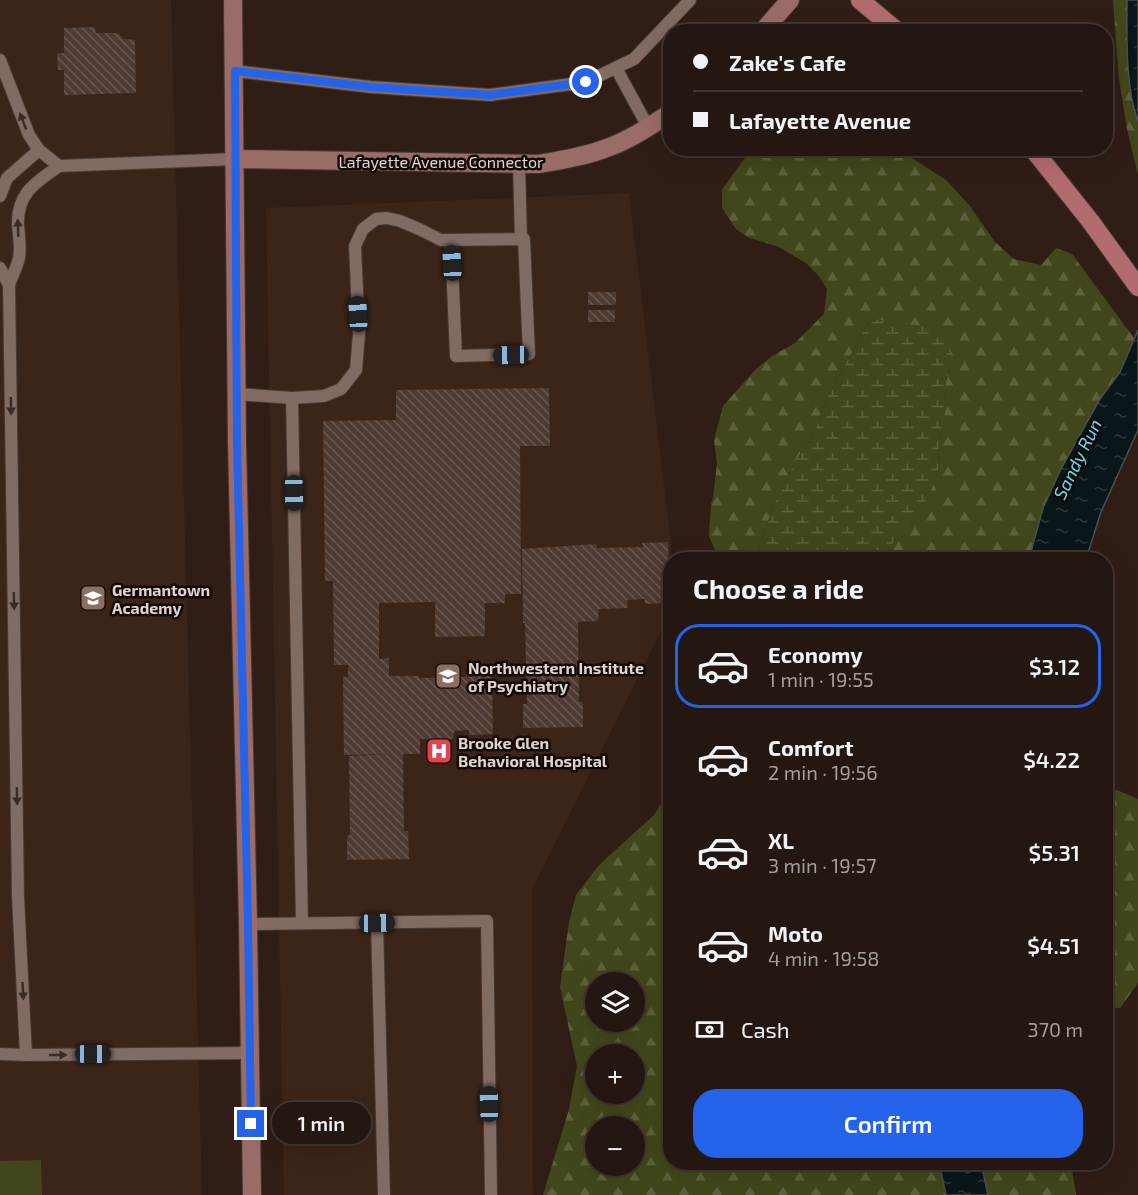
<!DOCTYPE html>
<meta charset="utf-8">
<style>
:root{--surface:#241610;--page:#2c1f19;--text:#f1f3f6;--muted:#a39f9f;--line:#413530;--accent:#2563eb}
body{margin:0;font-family:"Exo 2",sans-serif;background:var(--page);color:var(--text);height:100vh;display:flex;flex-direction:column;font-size:22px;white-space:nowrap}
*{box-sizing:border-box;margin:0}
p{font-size:20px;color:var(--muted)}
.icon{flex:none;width:33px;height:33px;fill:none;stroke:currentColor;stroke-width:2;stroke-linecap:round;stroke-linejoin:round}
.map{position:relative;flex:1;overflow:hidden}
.drawer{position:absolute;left:663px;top:552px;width:450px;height:618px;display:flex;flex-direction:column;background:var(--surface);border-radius:24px;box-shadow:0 6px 24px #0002,0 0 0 2px var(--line)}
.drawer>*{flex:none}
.top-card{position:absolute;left:663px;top:24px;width:450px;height:132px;border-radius:24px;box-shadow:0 6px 24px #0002,0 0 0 2px var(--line);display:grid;align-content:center;height:132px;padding:0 30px;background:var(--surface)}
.tools{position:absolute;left:585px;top:972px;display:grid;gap:12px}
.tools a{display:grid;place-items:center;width:60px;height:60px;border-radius:50%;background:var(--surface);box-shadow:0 6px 24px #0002,0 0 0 2px var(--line);font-size:30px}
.end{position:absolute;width:27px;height:27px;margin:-14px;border:8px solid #2563eb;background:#fff;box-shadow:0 0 0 3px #fff}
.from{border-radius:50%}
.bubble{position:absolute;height:42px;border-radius:21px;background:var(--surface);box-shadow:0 6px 24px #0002,0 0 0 2px var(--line);font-size:20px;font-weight:600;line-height:42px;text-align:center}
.car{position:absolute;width:18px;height:36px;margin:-18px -9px;border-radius:8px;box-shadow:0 0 4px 2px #0007;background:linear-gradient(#222 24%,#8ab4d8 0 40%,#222 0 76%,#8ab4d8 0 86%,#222 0)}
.top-card b{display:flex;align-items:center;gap:21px;height:57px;font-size:22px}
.top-card b+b{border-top:2px solid var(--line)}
.top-card i{width:15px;height:15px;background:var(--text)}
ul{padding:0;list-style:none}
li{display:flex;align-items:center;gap:18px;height:84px;margin:0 12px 9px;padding:0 18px;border:3px solid transparent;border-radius:24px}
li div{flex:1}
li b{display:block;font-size:22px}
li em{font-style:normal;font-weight:600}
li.active{border-color:var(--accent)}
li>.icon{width:54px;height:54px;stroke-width:1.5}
h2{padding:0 30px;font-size:27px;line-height:72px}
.pay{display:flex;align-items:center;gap:15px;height:66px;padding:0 30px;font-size:22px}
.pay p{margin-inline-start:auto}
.cta{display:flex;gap:12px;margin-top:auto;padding:12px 30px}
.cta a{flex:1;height:69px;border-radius:24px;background:var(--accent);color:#fff;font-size:24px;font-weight:600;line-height:69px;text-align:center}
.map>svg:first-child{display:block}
.built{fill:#3c2419}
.forest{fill:url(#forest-firs);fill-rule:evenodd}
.wetland{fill:url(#wetland-marsh)}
.pitch{fill:#42471b}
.water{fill:url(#water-ripples);stroke:#4a4f50;stroke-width:1.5}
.building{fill:url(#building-back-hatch)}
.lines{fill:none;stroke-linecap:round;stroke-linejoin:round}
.lane-casing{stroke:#473934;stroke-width:14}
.secondary-casing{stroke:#473934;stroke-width:20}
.primary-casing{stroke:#473934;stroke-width:20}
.lane{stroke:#816b62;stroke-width:12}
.secondary{stroke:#996c69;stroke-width:18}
.primary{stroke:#b26c70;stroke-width:18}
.oneway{fill:#392c27}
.route{stroke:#2563eb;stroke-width:8}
.labels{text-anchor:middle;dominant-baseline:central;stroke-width:5;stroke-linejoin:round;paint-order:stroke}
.street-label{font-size:16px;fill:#e0d3ce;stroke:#120a07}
.poi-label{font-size:16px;font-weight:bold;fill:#e0d3ce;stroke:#120a07;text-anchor:start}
.water-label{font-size:18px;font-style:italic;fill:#70d8f5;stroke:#120a07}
</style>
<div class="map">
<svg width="1138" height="1195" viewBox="0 0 1138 1195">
<defs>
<pattern id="forest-firs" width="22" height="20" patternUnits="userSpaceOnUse" patternTransform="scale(1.5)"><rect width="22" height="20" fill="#42471b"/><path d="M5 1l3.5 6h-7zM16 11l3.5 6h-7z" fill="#5d613b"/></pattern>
<pattern id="wetland-marsh" width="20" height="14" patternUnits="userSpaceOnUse" patternTransform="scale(1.5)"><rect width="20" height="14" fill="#42471b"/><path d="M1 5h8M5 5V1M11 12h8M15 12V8" fill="none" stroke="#5d613b"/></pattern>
<pattern id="water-ripples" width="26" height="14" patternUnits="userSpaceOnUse" patternTransform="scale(1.5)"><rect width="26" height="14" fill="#09171a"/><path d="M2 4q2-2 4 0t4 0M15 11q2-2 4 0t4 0" fill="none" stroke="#2d383a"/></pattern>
<pattern id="building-back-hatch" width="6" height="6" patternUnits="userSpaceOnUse" patternTransform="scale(1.5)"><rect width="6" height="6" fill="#4f3b33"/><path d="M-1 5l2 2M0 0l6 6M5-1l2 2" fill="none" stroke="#68564f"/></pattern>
</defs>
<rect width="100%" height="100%" fill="#301e16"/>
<path class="built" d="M 0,0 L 171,0 L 202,1195 L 0,1195 Z
M 629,193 L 671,544 L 670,613 L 532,889 L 533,1195 L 284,1195 L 266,208 Z"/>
<path class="forest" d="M 1113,0 L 1127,0 L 1127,50 L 1134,109 L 1138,122 L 1138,175 L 1127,129 L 1119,79 Z
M 753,149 L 898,149 L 946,180 L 970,206 L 995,242 L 1014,259 L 1041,265 L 1056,248 L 1072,254 L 1134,338 L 1120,372 L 1100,399 L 1061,469 L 1043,508 L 1029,559 L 880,559 L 899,535 L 913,522 L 938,470 L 939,440 L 946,403 L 945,385 L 950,366 L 892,323 L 873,319 L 866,327 L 828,396 L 813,436 L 795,462 L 774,505 L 758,550 L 757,559 L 719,559 L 709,536 L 711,504 L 713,498 L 717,464 L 714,440 L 723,406 L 756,369 L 772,356 L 795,343 L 824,314 L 827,289 L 818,275 L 806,263 L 779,247 L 747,237 L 736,229 L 722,208 L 722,190 L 741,163 Z
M 1106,789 L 1117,790 L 1138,799 L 1138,983 L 1120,1008 L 1106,1007 Z
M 670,790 L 670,1162 L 939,1163 L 946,1195 L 543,1195 L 569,1109 L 577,1066 L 560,987 L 569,922 L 576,895 L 599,865 L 654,815 ZM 596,982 L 634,982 L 634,1022 L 596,1022 ZM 596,1054 L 634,1054 L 634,1094 L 596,1094 ZM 596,1126 L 634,1126 L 634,1166 L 596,1166 Z
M 981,1163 L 1071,1163 L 1076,1195 L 988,1195 Z"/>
<path class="wetland" d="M 873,319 C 898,324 925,322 946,337 L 951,356 L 950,366 L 945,385 L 946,403 L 945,412 L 939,440 L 938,470 L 932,488 L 919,513 L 913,522 L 899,535 L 880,559 L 757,559 L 758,550 L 774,505 L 795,462 L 813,436 L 828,396 L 866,327 Z"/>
<path class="pitch" d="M 41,1160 L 42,1195 L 0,1195 L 0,1161 Z"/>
<path class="water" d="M 1127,0 L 1138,0 L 1138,122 C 1125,85 1127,39 1127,0 Z
M 1138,330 L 1138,430 L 1101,512 L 1086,559 L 1029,559 L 1043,508 L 1061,469 L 1100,399 L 1120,372 Z
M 939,1163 L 981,1163 L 988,1195 L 946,1195 Z"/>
<path class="building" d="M 95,27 L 96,33 L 118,33 L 124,39 L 135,40 L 136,93 L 64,95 L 64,70 L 58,70 L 57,53 L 64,53 L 64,28 Z
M 588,292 L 616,292 L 616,305 L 588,305 Z
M 588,310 L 615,310 L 615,322 L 588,322 Z
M 549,388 L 550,446 L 520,446 L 521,594 L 505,594 L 505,603 L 485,603 L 485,636 L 435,637 L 435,602 L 379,603 L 379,659 L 389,658 L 389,676 L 419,676 L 419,678 L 466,677 L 466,674 L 492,673 L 493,734 L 469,735 L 469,730 L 454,731 L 453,739 L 420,739 L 420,754 L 403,754 L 404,831 L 408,831 L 409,859 L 347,860 L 347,836 L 350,835 L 349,756 L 393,754 L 344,755 L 343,677 L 348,677 L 348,665 L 334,665 L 333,581 L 325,581 L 323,421 L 396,420 L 396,390 Z
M 668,542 L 670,603 L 645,604 L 645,599 L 627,600 L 628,608 L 599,609 L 598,621 L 578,622 L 579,702 L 583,702 L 583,727 L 523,728 L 523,704 L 527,704 L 525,623 L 523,623 L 522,549 L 596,544 L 597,548 L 643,547 L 642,543 Z"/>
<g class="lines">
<g class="lane-casing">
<path id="lane" d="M 0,60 L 29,135 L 39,150 L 59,166
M 616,68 L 648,127
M 235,71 L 371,87 L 490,95 L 586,82 L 634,59 L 690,0
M 519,164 L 521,239
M 0,196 L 7,178 L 39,150
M 0,268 L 9,285
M 237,394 L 292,398 L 324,396 L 341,389 L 356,370 L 359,334 L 355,246 L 363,229 L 376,219 L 387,218 L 400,221 L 419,229 L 441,240 L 524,239 L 529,354 L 456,356 L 451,240
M 292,398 L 302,923
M 377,923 L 384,1195
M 248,924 L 487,921 L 491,1195
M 0,1054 L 26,1055 L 250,1053
M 26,1055 L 18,897 L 9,285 C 12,276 17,267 19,258 C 21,248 19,235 18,225 C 17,193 35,183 59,166 L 236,159"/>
</g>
<g class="secondary-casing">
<path id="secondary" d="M 233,0 L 237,442 L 248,924 L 252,1195
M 762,32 L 790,0
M 236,159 L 539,164 C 561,160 583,157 604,149 C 628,141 649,127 670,113"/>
</g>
<g class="primary-casing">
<path id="primary" d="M 860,0 L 898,32
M 1032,148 L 1091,222 L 1138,287"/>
</g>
<use href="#lane" class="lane"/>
<use href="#secondary" class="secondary"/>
<use href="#primary" class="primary"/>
</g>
<defs><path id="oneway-solid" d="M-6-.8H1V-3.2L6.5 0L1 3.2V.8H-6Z" transform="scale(1.5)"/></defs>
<g class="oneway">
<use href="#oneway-solid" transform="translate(23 121) rotate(-111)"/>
<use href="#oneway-solid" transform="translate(18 228) rotate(-92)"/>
<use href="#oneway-solid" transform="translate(11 406) rotate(89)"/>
<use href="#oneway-solid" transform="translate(14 601) rotate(89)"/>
<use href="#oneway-solid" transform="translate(17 796) rotate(89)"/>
<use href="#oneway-solid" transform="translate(23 991) rotate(87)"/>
<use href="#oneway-solid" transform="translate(58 1055)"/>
</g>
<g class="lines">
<path class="route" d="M 251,1124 L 248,924 L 237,442 L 235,71 L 371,87 L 490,95 L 586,82"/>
</g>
<defs>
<g id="school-square" transform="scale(1.35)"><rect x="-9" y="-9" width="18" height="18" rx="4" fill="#8d6e63" stroke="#120a07"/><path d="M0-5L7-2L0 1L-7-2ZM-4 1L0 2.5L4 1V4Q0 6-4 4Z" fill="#fff"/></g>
<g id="hospital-square" transform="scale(1.35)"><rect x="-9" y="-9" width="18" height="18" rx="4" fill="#e0444e" stroke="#120a07"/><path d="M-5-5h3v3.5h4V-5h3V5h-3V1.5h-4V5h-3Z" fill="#fff"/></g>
</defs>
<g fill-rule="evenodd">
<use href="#school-square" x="93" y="598"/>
<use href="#school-square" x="448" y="676"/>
<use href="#hospital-square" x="439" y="751"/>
</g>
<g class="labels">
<g class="street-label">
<text x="441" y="161">Lafayette Avenue Connector</text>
</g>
<g class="poi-label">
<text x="112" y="589">Germantown<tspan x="112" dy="18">Academy</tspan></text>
<text x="468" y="667">Northwestern Institute<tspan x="468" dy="18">of Psychiatry</tspan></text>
<text x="458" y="742">Brooke Glen<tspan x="458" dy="18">Behavioral Hospital</tspan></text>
</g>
<g class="water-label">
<text transform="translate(1077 459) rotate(-64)">Sandy Run</text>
</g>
</g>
</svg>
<div class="tools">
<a><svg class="icon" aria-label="layers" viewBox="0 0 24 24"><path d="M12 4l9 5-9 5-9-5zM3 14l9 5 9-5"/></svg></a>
<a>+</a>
<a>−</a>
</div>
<i class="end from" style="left:586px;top:82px"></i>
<i class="end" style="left:251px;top:1124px"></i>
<div class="bubble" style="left:272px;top:1102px;width:99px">1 min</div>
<i class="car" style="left:452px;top:263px;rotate:357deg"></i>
<i class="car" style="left:358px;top:314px;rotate:357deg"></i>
<i class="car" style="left:511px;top:355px;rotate:269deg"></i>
<i class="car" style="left:294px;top:493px;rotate:179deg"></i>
<i class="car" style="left:377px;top:923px;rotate:89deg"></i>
<i class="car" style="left:93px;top:1054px;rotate:90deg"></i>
<i class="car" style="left:489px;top:1104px;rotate:359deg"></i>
<div class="top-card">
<b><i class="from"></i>Zake's Cafe</b>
<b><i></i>Lafayette Avenue</b>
</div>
<section class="drawer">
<h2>Choose a ride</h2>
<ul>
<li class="active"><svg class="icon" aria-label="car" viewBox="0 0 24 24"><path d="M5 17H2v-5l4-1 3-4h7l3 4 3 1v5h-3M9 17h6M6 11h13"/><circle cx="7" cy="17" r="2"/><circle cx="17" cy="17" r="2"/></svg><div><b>Economy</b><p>1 min · 19:55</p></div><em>$3.12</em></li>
<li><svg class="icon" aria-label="car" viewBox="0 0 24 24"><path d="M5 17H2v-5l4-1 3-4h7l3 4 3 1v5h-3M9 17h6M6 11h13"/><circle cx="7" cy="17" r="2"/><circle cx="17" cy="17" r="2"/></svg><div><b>Comfort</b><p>2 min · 19:56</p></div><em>$4.22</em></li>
<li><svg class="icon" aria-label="car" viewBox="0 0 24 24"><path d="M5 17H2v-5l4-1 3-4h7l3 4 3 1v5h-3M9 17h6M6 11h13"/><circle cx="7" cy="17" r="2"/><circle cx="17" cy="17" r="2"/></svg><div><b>XL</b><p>3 min · 19:57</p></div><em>$5.31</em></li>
<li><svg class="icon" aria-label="car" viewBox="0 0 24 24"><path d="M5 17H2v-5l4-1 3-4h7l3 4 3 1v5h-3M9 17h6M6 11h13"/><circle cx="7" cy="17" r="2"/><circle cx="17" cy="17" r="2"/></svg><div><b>Moto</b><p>4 min · 19:58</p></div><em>$4.51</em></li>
</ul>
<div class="pay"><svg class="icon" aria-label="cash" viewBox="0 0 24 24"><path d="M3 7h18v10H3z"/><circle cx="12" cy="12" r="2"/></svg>Cash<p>370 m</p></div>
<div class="cta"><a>Confirm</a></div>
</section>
</div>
